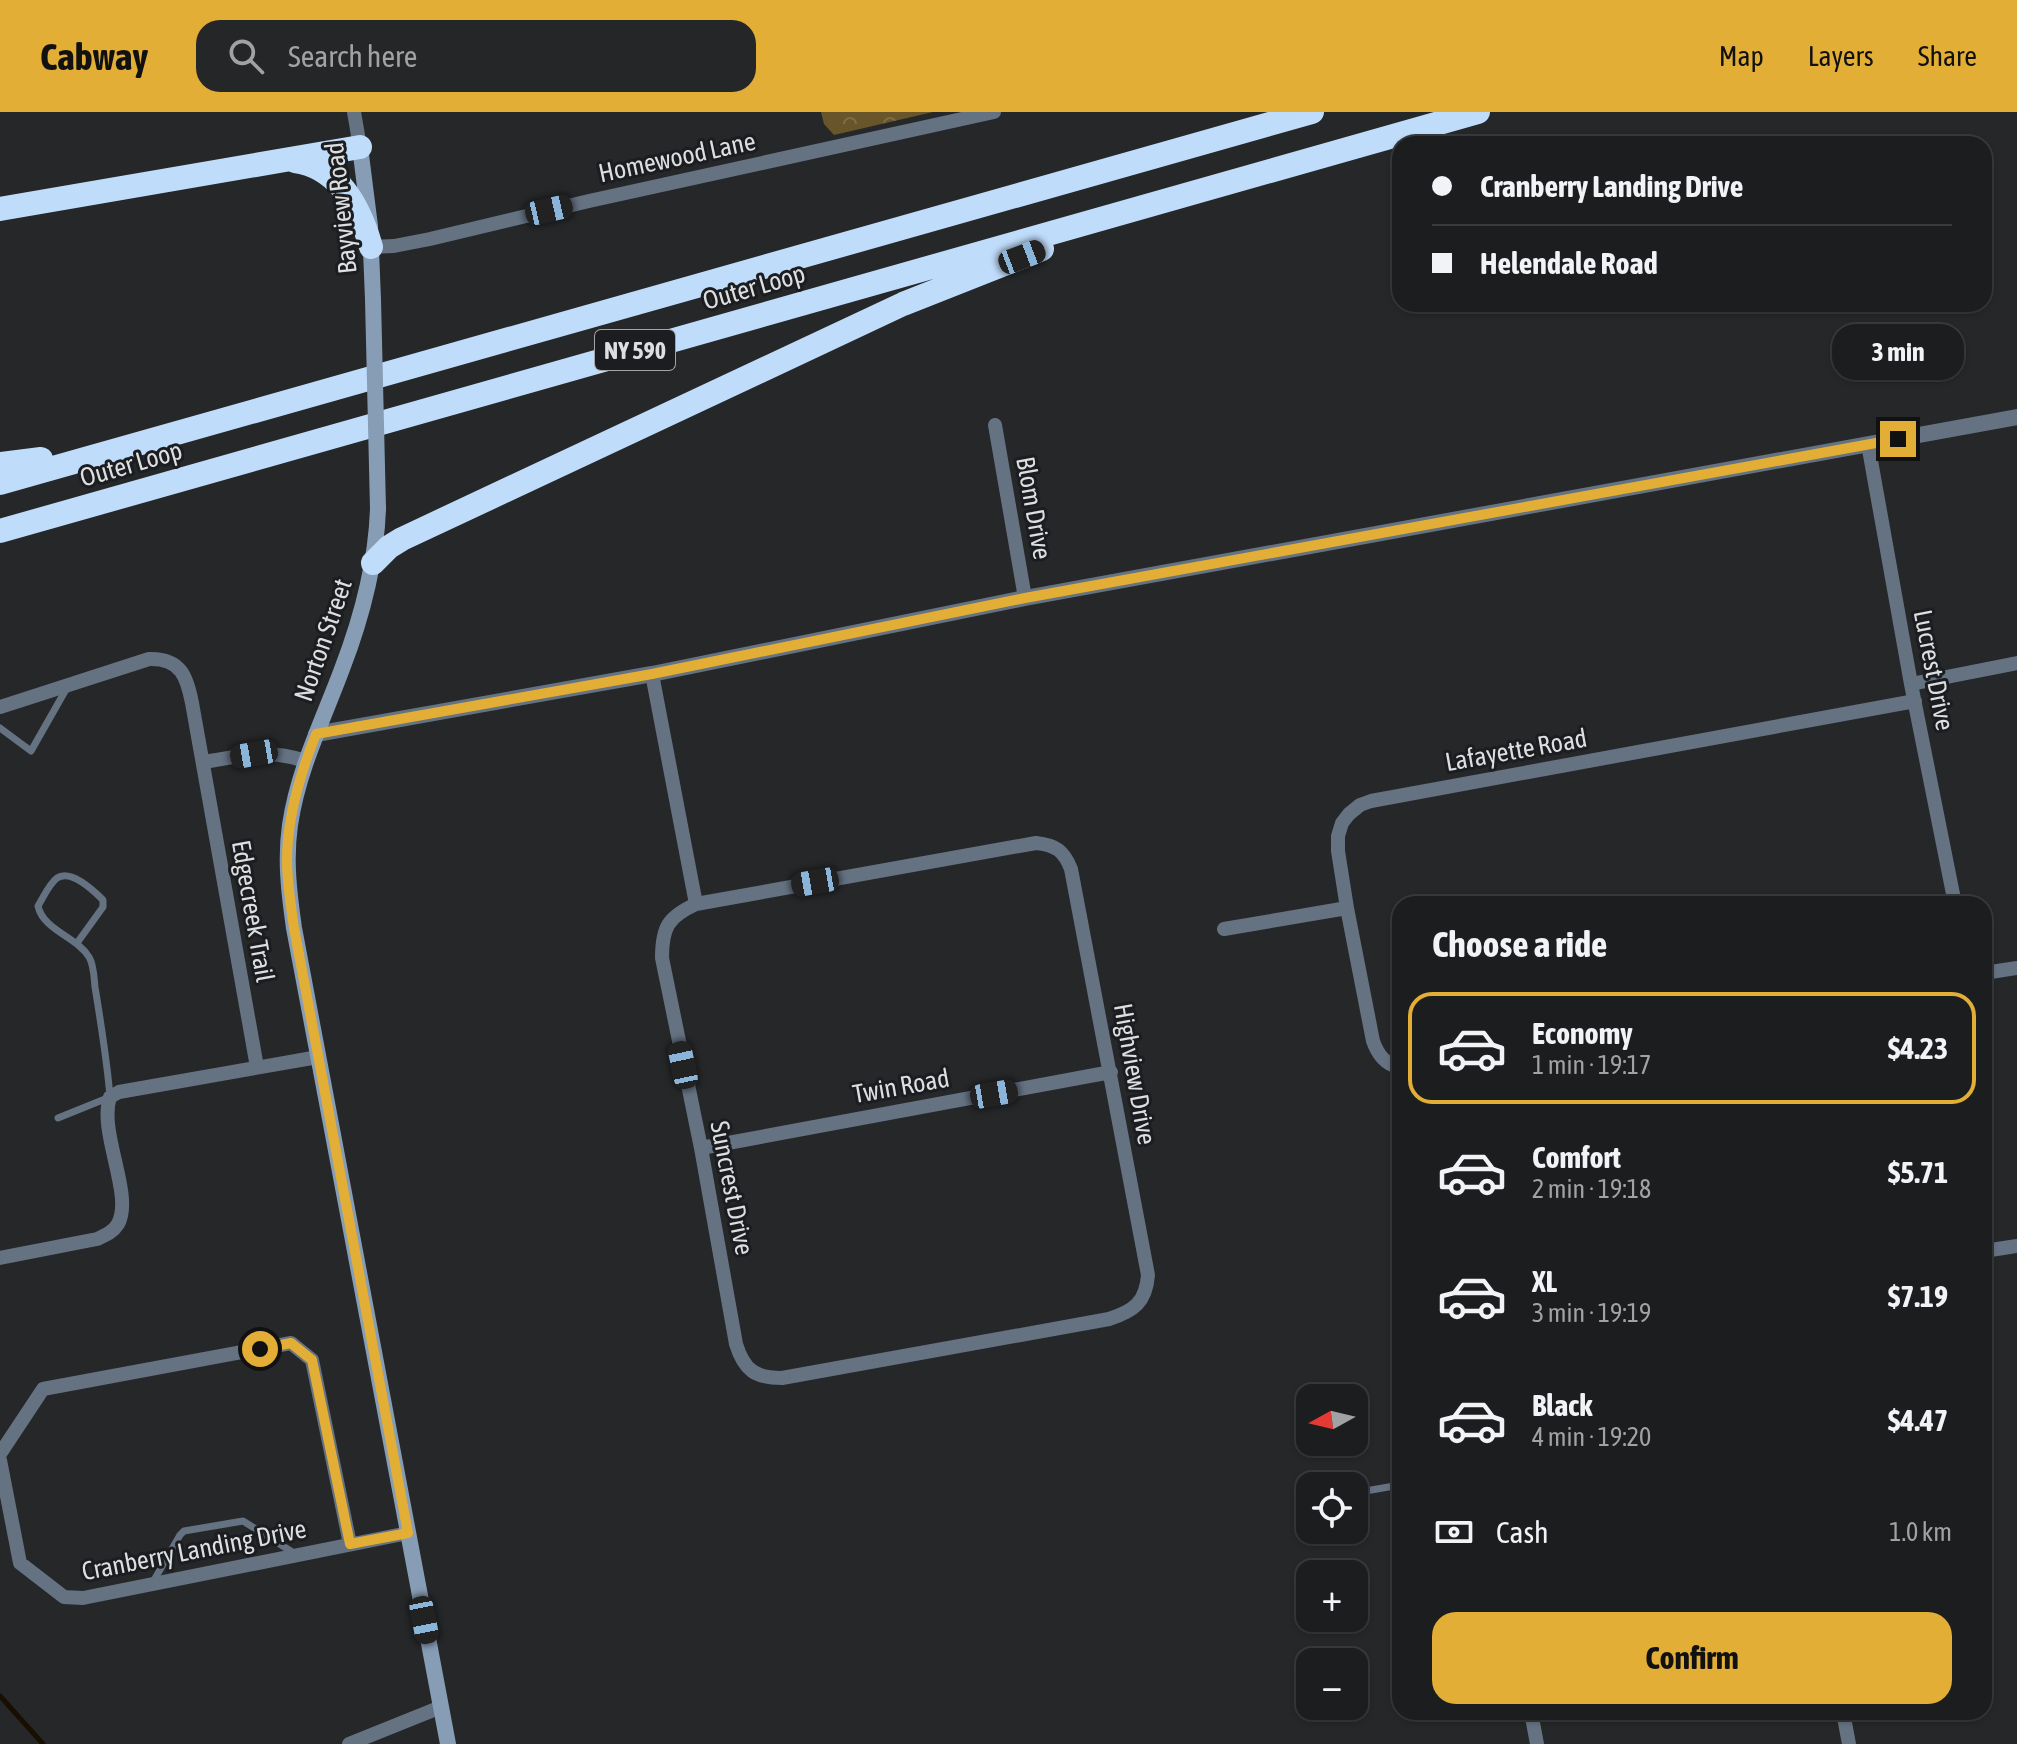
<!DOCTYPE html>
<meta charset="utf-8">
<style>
:root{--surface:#1c1d1f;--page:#252628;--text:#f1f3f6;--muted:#a0a2a4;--line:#3a3b3d;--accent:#e3ae35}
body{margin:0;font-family:"Asap Condensed",sans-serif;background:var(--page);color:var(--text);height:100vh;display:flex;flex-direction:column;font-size:30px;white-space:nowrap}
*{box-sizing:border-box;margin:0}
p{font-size:26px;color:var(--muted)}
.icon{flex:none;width:44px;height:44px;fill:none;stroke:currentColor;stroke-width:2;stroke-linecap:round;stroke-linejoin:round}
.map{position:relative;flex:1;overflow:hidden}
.panel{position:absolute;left:1392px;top:784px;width:600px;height:824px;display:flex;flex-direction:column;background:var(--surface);border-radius:24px;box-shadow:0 2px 6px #0004,0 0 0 2px var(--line)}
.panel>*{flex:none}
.banner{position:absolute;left:1392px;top:24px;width:600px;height:176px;border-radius:24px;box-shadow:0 2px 6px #0004,0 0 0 2px var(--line);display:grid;align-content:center;height:176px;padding:0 40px;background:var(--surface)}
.needle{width:52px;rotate:262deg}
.fabs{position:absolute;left:1296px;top:1272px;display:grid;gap:16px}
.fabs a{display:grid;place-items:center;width:72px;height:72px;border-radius:16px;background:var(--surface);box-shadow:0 2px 6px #0004,0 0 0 2px var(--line);font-size:40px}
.end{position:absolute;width:36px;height:36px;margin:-18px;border:10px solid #e3ae35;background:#111;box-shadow:0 0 0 4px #111}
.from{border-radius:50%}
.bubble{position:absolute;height:56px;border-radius:24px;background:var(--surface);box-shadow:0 2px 6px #0004,0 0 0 2px var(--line);font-size:26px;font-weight:700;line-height:56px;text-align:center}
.car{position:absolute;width:24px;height:48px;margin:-24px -12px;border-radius:10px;box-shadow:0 0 6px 2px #0007;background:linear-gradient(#222 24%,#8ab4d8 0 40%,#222 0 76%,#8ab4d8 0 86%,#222 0)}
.banner b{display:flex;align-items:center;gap:28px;height:76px;font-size:30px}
.banner b+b{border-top:2px solid var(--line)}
.banner i{width:20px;height:20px;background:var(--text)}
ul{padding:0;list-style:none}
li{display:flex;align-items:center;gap:24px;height:112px;margin:0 16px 12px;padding:0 24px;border:4px solid transparent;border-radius:24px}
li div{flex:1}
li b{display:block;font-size:30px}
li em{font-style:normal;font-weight:700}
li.on{border-color:var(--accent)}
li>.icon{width:72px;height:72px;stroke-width:1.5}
h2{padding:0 40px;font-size:36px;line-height:96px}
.pay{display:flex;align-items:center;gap:20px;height:88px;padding:0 40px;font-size:30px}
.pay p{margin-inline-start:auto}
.cta{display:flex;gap:16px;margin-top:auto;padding:16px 40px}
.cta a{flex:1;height:92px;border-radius:24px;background:var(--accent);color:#111;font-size:32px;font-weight:700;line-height:92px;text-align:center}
header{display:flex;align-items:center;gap:48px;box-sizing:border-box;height:112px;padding:0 40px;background:var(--accent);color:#111}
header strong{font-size:38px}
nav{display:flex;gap:44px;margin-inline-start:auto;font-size:28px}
.search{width:560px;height:72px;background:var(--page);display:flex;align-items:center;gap:20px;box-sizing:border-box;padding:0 28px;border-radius:24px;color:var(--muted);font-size:30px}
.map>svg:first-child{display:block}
.forest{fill:url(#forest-crowns)}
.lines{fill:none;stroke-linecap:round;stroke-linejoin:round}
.stream{stroke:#190f00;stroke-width:5}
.service{stroke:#647282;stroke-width:7}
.minor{stroke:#647282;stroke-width:14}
.tertiary{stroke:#647282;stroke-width:16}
.secondary{stroke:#879db6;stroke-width:16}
.motorway{stroke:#c0dcfb;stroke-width:24}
.secondary-bridge{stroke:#879db6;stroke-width:16}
.route{stroke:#e3ae35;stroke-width:10}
.labels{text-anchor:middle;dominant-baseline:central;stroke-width:6;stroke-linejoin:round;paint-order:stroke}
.shield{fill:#1b1d20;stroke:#a3a4a6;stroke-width:2}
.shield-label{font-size:24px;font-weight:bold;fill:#dddee0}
.street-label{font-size:26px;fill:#dddee0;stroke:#1b1d20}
</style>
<header>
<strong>Cabway</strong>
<div class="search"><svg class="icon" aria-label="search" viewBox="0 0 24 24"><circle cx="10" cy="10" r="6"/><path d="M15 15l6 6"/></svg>Search here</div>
<nav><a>Map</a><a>Layers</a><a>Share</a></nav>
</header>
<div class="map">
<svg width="2017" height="1632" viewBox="0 0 2017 1632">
<defs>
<pattern id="forest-crowns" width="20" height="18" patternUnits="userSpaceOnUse" patternTransform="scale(2)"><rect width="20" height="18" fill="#69552a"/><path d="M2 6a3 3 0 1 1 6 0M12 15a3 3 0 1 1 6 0" fill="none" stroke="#7e6d49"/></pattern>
</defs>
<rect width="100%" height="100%" fill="#252729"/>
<path class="forest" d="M 821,0 L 933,0 L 834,23 L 824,12 Z"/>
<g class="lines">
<path class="stream" d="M 0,1584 L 43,1632"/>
<path class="service" d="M 0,616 L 31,639 L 68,574
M 58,1006 L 110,985 C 107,948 101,912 95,875 C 94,866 94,853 89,845 C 77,825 43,818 38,794 C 43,786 49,772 57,766 C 71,757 93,778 103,788 L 103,795 L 77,831
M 1354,1381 L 1400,1373
M 153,1470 L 180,1423 L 184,1419 L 243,1409 L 297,1443"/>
<path class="minor" d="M 354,0 L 360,35
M 371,135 L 394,134 L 430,127 L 589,89 L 994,0
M 995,313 L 1025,486
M 1868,332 L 1911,572 L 1955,792
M 652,562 L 696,792
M 1911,572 L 2017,551
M 0,595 L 149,547 C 181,546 187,565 192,591 L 257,955
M 203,650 C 243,644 265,636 306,649
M 1036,731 C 1056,733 1064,739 1071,757 L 1148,1163 C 1146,1190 1134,1199 1109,1207 L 782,1266 C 755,1266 744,1258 736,1232 L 701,1036 L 662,846 C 662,815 668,805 696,792 Z
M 1224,817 L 1347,796
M 1984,861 L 2017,856
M 1400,956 C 1385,952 1378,943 1373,929 L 1347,796 L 1338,739 L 1338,724 L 1342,711 L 1349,702 L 1360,693 L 1371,689 L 1915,589
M 701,1036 L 1111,960
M 1984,1139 L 2017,1134
M 0,1146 L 97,1127 C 106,1123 113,1120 118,1112 C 134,1083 98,1020 110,985 L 119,980 L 318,945
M 0,1342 L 43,1277 L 291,1231 L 312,1248 L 350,1432
M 0,1348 L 20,1451 L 64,1485 L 83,1486 L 408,1421
M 1531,1600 L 1537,1632
M 1843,1600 L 1849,1632
M 349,1632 L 441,1595"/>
<path class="tertiary" d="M 316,622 L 652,562 L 1025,486 L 2017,305"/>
<path class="secondary" d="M 360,35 L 370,114 L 373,187
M 378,397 C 376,452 362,505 342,557 C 323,608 298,658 290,713 C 285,748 289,781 294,816 L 448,1632"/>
<path class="motorway" d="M 295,49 C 339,55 360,96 371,135
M 0,97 L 360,35
M 0,352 L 41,347
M 0,371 L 1312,0
M 0,419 L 1478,0
M 373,451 L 389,435 L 402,427 L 903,192 L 1042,137"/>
<path class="secondary-bridge" d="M 373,187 L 378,397"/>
</g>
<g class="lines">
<path class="route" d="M 260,1237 L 291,1231 L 312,1248 L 350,1432 L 408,1421 L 294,816 C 291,794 287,771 287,748 C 287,706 300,662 316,622 L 652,562 L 1025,486 L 1898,327"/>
</g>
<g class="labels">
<rect class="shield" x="595" y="218" width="80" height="40" rx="6"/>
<g class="shield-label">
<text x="635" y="238">NY 590</text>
</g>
<g class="street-label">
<text transform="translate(677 45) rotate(-12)">Homewood Lane</text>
<text transform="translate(341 96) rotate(-96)">Bayview Road</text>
<text transform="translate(754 175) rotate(-16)">Outer Loop</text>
<text transform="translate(131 352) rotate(-16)">Outer Loop</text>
<text transform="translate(1034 396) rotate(80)">Blom Drive</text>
<text transform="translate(323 528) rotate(-71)">Norton Street</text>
<text transform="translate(1934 558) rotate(79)">Lucrest Drive</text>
<text transform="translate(1516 638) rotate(-10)">Lafayette Road</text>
<text transform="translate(253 799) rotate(80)">Edgecreek Trail</text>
<text transform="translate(1135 962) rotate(80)">Highview Drive</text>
<text transform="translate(901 974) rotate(-10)">Twin Road</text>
<text transform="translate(732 1076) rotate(79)">Suncrest Drive</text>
<text transform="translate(194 1438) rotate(-11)">Cranberry Landing Drive</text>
</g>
</g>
</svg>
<div class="fabs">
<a><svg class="needle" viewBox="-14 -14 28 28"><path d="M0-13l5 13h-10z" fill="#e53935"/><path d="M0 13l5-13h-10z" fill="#a0a2a4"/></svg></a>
<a><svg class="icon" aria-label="locate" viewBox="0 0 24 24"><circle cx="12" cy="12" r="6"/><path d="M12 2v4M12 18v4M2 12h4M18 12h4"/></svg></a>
<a>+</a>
<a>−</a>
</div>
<i class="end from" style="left:260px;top:1237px"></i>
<i class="end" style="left:1898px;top:327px"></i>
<div class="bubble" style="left:1832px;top:212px;width:132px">3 min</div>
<i class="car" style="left:549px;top:98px;rotate:77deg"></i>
<i class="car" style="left:1022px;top:145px;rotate:69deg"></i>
<i class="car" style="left:254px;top:642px;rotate:260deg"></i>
<i class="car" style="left:815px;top:770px;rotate:260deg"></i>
<i class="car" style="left:683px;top:953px;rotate:348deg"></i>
<i class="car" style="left:994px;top:982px;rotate:80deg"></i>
<i class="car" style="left:424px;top:1508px;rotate:169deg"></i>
<div class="banner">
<b><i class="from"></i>Cranberry Landing Drive</b>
<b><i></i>Helendale Road</b>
</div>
<section class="panel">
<h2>Choose a ride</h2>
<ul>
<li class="on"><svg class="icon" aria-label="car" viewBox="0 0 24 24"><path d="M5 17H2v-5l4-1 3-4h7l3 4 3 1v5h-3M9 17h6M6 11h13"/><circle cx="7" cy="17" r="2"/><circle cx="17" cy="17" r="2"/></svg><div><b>Economy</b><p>1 min · 19:17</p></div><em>$4.23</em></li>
<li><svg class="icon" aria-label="car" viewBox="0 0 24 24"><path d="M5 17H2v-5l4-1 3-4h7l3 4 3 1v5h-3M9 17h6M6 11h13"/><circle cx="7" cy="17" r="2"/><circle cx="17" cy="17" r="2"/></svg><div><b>Comfort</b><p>2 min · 19:18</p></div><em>$5.71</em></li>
<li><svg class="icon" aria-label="car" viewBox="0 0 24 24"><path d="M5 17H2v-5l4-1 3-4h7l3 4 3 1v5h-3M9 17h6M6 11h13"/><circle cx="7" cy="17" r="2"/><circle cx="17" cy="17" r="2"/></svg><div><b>XL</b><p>3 min · 19:19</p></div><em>$7.19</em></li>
<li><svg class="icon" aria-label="car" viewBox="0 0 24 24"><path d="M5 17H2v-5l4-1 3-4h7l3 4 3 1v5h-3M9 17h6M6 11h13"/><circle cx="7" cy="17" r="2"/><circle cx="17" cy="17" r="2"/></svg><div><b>Black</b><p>4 min · 19:20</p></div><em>$4.47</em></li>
</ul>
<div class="pay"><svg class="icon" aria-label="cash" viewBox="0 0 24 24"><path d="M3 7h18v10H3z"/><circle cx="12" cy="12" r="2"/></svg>Cash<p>1.0 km</p></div>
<div class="cta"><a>Confirm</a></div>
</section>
</div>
